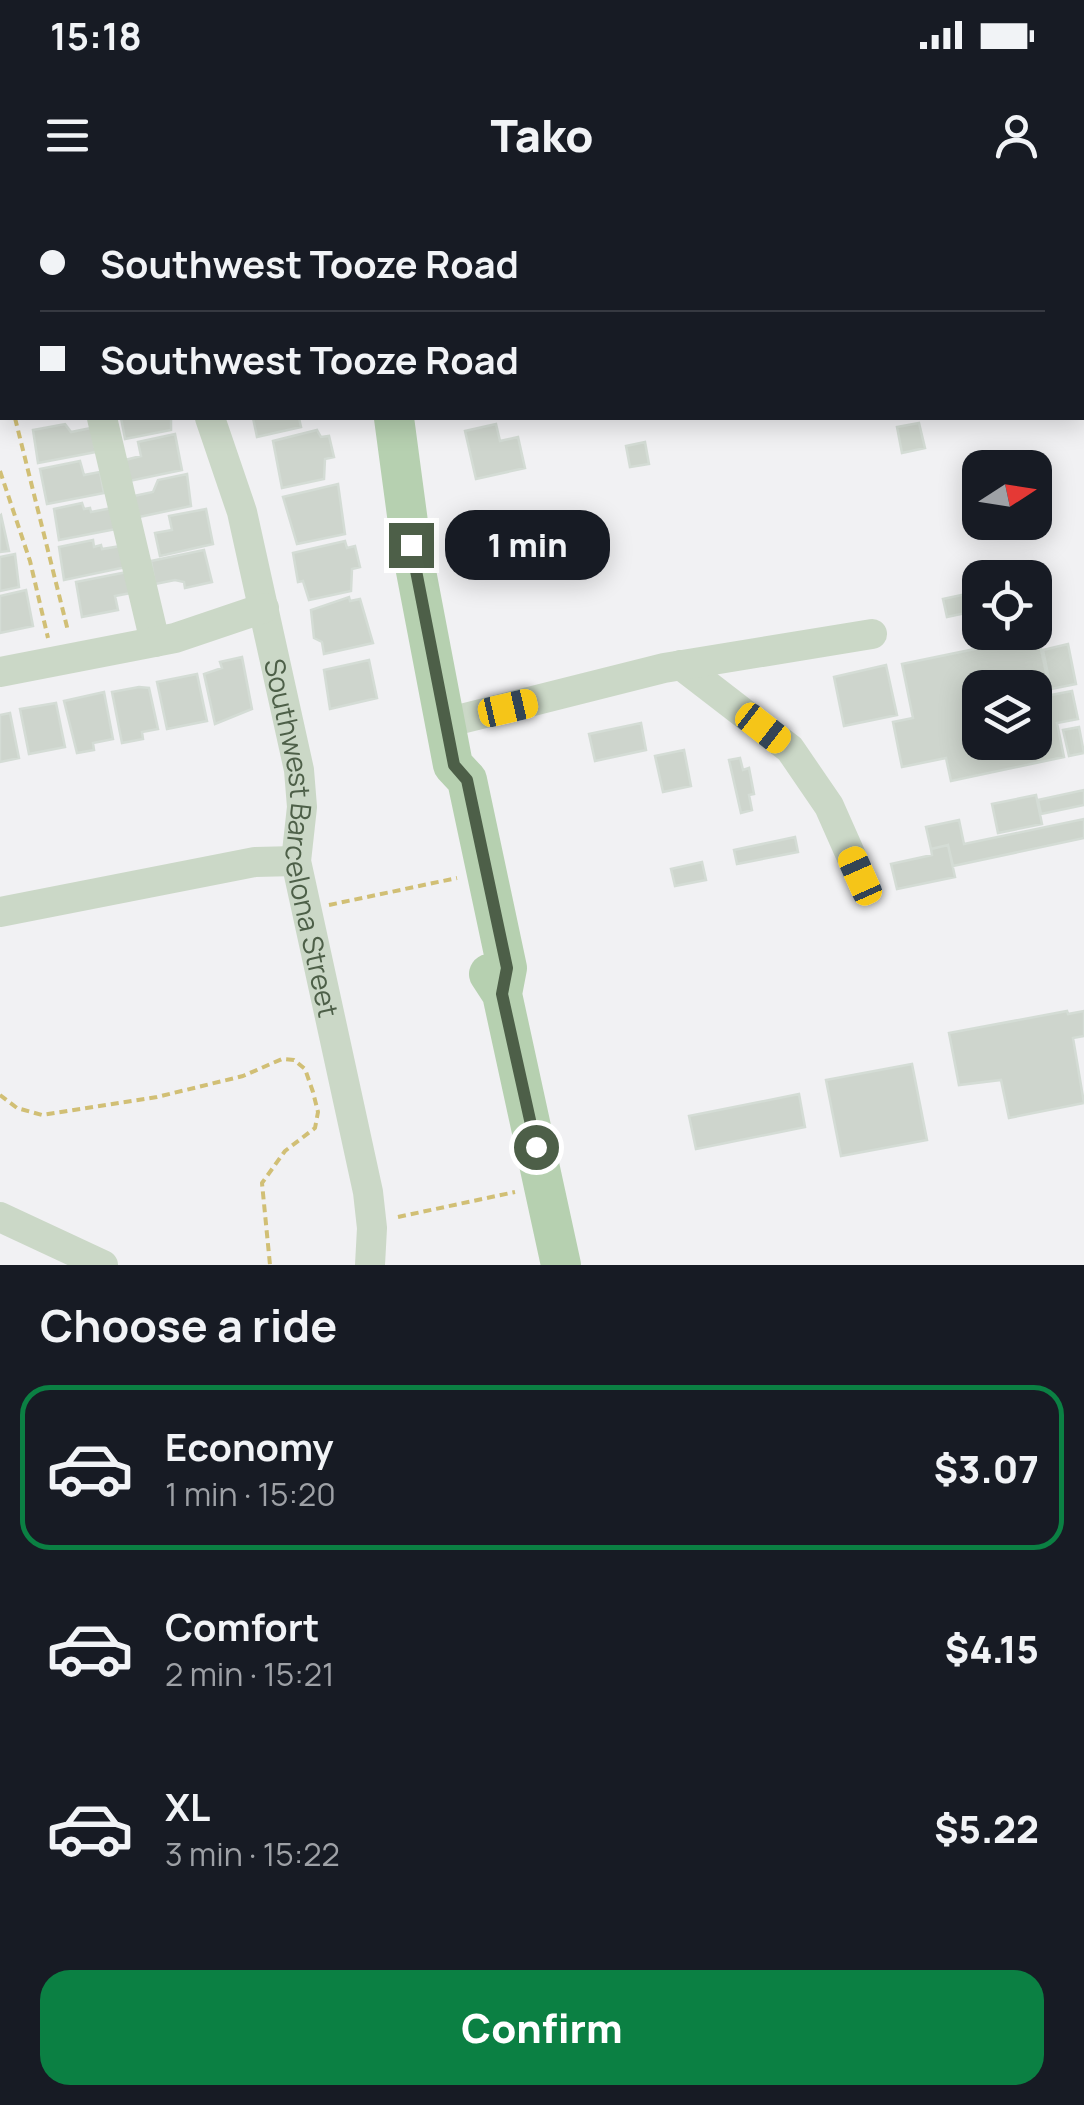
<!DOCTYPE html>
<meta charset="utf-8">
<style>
:root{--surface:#171b24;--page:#20242c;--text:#f1f3f6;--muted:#9ea1a6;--line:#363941;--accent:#0b8043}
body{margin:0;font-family:Manrope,sans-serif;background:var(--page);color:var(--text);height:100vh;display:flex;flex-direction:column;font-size:38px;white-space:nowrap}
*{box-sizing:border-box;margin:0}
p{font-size:32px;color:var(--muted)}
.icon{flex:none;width:55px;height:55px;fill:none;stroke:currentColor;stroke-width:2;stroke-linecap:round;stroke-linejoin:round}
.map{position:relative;height:1065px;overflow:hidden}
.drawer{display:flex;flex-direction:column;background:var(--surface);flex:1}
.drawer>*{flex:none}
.hud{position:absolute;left:0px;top:0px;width:1085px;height:220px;box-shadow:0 5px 25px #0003;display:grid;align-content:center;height:220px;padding:0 40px;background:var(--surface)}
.needle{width:65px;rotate:78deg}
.tools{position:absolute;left:962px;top:250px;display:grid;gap:20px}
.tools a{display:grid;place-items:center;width:90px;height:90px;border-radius:20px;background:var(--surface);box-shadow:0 5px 25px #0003;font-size:50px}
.end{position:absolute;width:45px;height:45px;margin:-22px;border:12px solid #4d5f48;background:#fff;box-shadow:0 0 0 5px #fff}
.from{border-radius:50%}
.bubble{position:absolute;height:70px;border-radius:30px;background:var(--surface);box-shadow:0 5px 25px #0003;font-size:32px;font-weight:800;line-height:70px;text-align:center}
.car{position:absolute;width:30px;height:60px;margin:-30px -15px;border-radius:12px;box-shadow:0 0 8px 2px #0007;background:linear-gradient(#f5c518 24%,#345 0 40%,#f5c518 0 76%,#345 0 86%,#f5c518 0)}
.hud b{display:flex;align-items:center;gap:35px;height:95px;font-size:38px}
.hud b+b{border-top:2px solid var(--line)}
.hud i{width:25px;height:25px;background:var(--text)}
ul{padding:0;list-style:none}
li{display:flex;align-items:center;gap:30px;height:165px;margin:0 20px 15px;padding:0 20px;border:5px solid transparent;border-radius:30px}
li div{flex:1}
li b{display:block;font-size:38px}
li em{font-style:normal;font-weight:800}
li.on{border-color:var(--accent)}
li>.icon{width:90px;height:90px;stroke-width:1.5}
h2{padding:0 40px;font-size:45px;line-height:120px}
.action{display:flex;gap:20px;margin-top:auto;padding:20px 40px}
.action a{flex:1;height:115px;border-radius:30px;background:var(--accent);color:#fff;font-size:40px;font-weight:800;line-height:115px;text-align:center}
.status{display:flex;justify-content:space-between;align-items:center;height:70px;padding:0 50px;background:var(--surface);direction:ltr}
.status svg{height:28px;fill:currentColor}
header{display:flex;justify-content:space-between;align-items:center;height:130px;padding:0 40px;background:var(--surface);font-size:45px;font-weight:800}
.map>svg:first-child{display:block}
.building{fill:#ced5cd;stroke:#d4dcd5;stroke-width:2.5;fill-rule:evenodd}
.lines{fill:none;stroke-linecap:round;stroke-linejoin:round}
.path{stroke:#d1bf75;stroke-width:4;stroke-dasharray:8 5;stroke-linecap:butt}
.minor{stroke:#cbd8c7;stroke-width:30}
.major{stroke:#b6d0b0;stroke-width:40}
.route{stroke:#4d5f48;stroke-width:12}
.labels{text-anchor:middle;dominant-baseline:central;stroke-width:8;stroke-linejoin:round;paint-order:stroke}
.street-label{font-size:28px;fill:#4d5f48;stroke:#fff}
</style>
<div class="status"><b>15:18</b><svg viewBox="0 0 49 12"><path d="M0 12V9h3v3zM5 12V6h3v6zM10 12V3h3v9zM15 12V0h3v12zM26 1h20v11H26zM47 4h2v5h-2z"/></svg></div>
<header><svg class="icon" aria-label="menu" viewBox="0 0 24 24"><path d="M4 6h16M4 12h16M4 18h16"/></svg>Tako<svg class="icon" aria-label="person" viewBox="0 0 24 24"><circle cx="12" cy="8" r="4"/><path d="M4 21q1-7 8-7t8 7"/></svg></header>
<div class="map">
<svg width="1084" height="1065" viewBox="0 0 1084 1065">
<rect width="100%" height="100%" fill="#f1f1f3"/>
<path class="building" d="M 121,218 L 171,218 L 171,230 L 125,239 Z
M 248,218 L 299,218 L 301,227 L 257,237 L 253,218 Z
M 919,223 L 925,248 L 902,253 L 897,227 Z
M 65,224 L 71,232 L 91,228 L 96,252 L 38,263 L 33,230 Z
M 496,224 L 500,241 L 518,237 L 525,268 L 476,279 L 465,231 Z
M 317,230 L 321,237 L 329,236 L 334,257 L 325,259 L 324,279 L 282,288 L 273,241 Z
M 175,234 L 182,270 L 129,281 L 125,260 L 141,256 L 138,242 Z
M 645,242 L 649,264 L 630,267 L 626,246 Z
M 80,261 L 84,275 L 100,272 L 104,293 L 47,304 L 40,269 Z
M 187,274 L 191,306 L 139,317 L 134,296 L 153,292 L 158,280 Z
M 338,284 L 345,334 L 297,344 L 283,297 Z
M 82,303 L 84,309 L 90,308 L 91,312 L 112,308 L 116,329 L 59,340 L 54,309 Z
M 206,309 L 213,344 L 160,356 L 155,333 L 172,330 L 169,316 Z
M 1,315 L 9,351 L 0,352 L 0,316 Z
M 93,340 L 94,347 L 101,345 L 102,349 L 121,346 L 126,367 L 64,380 L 59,347 Z
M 345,341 L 347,348 L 355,346 L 360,367 L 352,369 L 351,391 L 309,400 L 303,381 L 298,382 L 293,353 Z
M 204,350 L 212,382 L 185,388 L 184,382 L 175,380 L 155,384 L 151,361 Z
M 15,354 L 19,387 L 0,391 L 0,357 Z
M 127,372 L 131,393 L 115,396 L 118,410 L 82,417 L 76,382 Z
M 26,390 L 33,426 L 0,433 L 0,396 Z
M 980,391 L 980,410 L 947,417 L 943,399 Z
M 349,397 L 350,401 L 360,399 L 373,443 L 324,454 L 322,442 L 314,438 L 311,410 Z
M 1038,436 L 1051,495 L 1072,491 L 1078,519 L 1057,523 L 1064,557 L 951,581 L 946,558 L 902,567 L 893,522 L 913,518 L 902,464 ZM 980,488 L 1035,488 L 1035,542 L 980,542 Z
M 1068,444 L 1076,484 L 1051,489 L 1043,450 Z
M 242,457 L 252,509 L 215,524 L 204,474 L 222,468 L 220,462 Z
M 369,460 L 377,498 L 330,509 L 324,470 Z
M 886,465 L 897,515 L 844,526 L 834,477 Z
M 197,474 L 207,521 L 167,529 L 157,482 Z
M 139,487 L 149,488 L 158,529 L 142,532 L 143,539 L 122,543 L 112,492 Z
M 104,492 L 113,539 L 93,543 L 94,550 L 77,553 L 64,501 Z
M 56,503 L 65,547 L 29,554 L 20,509 Z
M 10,513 L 19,558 L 0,562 L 0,515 Z
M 641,523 L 646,550 L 595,561 L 589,534 Z
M 1079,527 L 1084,553 L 1069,556 L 1063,530 Z
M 684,550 L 691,586 L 663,592 L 655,556 Z
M 740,558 L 743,570 L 749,568 L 754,594 L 749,595 L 752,610 L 741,613 L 729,560 Z
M 1084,590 L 1084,605 L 1041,614 L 1038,600 Z
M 1036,595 L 1042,624 L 998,633 L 992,604 Z
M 1084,619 L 1084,638 L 953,666 L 948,645 L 931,649 L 926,627 L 959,620 L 964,644 Z
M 795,637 L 798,652 L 737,664 L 734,650 Z
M 948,645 L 955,677 L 897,689 L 891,664 L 932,655 L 931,649 Z
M 702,662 L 706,680 L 675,686 L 671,669 Z
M 1067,811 L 1068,814 L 1084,811 L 1084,836 L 1073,838 L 1084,903 L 1009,918 L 1001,880 L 959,885 L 949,833 Z
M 912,864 L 927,940 L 841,956 L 826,880 Z
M 799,894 L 805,927 L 696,949 L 689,916 Z"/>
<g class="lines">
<path class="path" d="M 15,218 L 68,431
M 0,271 L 30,361 L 48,438
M 329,705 L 457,678
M 0,895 L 17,908 L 42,915 L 157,897 L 243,876 L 282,859 L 294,860 L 305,869 L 313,892 L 318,912 L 315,928 L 285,951 L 262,983 L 270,1065
M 398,1017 L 515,992"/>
<g class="minor">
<path d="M 177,0 L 178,2"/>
<path d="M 129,2 L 141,0"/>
<path d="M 0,30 L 2,30"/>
<path d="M 0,156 L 2,156"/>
<path d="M 102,218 L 155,442"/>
<path id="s1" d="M 210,218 L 242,312 L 299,570 L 302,607 L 296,661 L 368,992 L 372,1028 L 370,1065"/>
<path d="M 681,465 L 790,549 L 829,606 L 860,676"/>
<path d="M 0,472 L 175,438 L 264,408"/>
<path d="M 445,523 L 664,468 L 872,434"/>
<path d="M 0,712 L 255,662 L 296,661"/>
<path d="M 0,1017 L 103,1065"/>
</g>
<path class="major" d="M 349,0 L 349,2
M 394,218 L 411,345 L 453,565 L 467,580 L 507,768 L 502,794
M 489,774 L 502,794 L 561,1065"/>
</g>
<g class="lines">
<path class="route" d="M 411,345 L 454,565 L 467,580 L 507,768 L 502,794 L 536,947"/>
</g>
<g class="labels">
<g class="street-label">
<text stroke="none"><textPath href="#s1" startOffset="432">Southwest Barcelona Street</textPath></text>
</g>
</g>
</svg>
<div class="tools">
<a><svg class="needle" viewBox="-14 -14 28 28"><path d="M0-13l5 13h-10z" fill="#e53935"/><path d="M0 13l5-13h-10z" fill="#9ea1a6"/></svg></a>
<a><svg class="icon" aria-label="locate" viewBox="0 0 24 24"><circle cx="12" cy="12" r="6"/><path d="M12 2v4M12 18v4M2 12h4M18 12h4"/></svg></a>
<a><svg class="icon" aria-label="layers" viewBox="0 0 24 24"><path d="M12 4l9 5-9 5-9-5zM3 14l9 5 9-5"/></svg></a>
</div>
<i class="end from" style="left:536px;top:947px"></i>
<i class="end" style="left:411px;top:345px"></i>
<div class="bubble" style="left:445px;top:310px;width:165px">1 min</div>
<i class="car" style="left:508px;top:508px;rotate:77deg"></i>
<i class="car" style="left:763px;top:528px;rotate:128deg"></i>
<i class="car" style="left:860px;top:676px;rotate:336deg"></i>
<div class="hud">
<b><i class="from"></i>Southwest Tooze Road</b>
<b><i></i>Southwest Tooze Road</b>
</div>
</div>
<section class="drawer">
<h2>Choose a ride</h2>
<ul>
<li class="on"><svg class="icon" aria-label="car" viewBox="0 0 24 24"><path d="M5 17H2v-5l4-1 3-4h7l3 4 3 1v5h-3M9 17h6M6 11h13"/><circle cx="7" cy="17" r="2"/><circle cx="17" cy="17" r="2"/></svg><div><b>Economy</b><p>1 min · 15:20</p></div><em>$3.07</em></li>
<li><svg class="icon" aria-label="car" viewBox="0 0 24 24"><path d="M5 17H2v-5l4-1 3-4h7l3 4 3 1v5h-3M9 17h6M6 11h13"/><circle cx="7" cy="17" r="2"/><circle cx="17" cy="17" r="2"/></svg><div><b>Comfort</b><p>2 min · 15:21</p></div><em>$4.15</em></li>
<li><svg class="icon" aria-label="car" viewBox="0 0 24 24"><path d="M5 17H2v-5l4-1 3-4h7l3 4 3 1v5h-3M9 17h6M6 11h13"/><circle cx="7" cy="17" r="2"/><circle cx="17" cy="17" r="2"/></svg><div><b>XL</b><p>3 min · 15:22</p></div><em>$5.22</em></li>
</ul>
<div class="action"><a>Confirm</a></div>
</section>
